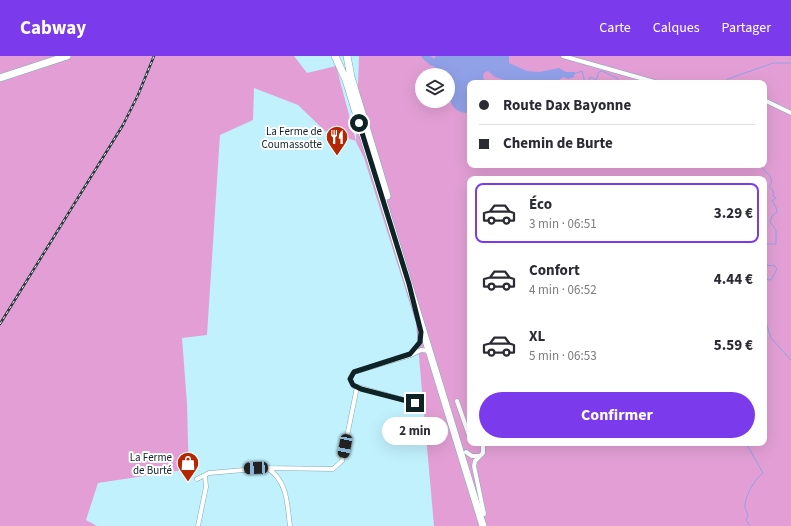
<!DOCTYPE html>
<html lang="fr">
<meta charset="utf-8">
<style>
:root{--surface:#fff;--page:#f7f7f7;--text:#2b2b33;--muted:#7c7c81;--line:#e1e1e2;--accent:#7c3aed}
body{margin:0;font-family:"Source Sans 3",sans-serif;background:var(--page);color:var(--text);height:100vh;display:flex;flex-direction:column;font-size:15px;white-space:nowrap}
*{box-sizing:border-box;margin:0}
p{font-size:13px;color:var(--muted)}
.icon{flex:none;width:22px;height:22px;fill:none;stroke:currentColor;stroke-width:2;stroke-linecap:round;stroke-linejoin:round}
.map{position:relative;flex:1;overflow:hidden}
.panel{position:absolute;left:467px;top:120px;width:300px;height:270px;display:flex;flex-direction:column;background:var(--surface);border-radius:8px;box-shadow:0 4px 16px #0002}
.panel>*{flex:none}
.banner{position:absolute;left:467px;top:24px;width:300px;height:88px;border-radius:8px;box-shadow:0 4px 16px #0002;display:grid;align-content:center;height:88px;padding:0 12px;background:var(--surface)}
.fabs{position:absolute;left:415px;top:12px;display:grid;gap:8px}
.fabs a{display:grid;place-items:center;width:40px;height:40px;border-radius:50%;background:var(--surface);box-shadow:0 4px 16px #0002;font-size:20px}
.end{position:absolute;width:18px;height:18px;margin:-9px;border:5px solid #0f2226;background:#fff;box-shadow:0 0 0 2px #fff}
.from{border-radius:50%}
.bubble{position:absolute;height:28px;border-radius:14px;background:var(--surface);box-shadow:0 4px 16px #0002;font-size:13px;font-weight:700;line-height:28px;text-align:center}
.car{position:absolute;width:12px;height:24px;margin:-12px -6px;border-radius:5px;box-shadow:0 0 3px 1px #0007;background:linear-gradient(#222 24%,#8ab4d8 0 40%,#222 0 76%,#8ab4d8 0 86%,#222 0)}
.banner b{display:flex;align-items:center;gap:14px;height:38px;font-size:15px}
.banner b+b{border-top:1px solid var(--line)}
.banner i{width:10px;height:10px;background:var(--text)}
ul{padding:7px 0 0;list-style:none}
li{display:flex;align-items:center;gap:12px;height:60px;margin:0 8px 6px;padding:0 4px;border:2px solid transparent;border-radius:8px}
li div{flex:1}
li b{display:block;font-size:15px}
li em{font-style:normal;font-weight:700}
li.active{border-color:var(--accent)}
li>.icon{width:36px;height:36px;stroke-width:1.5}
.action{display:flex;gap:8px;margin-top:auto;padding:8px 12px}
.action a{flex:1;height:46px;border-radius:24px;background:var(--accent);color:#fff;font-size:16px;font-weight:700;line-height:46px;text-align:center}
header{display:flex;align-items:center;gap:24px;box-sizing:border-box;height:56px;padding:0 20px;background:var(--accent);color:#fff}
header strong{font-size:19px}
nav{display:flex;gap:22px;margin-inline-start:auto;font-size:14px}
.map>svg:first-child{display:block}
.forest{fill:#e39fd5;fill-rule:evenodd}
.water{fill:#91a1e8}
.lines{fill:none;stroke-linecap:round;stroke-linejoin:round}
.stream{stroke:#91a1e8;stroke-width:1}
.river{stroke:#91a1e8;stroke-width:7}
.street-casing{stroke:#7caab5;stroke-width:5}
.primary-casing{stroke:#7caab5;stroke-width:8}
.street{stroke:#fff;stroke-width:4}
.primary{stroke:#fff;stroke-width:7}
.rail-casing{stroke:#23393e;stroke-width:2.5}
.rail{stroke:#fff;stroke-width:1;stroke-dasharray:3;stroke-linecap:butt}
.route{stroke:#0f2226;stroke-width:5}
.labels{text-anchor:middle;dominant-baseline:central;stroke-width:4;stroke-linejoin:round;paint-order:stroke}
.poi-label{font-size:11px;fill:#0f2226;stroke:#fff;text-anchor:end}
</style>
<header>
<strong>Cabway</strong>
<nav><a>Carte</a><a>Calques</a><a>Partager</a></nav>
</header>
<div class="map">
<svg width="791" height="470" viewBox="0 0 791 470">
<rect width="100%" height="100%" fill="#c1f1fd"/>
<path class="forest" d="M 0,0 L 294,0 L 307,17 L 336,10 L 356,85 L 325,75 L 298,49 L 254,32 L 253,64 L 220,79 L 207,279 L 182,282 L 187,347 L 189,424 L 183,414 L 98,427 L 86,464 L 97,470 L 0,470 Z
M 359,0 L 791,0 L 791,470 L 434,470 L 416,267 L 364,102 L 356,86 ZM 422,19 L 448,19 L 448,45 L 422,45 ZM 470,27 L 764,27 L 764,109 L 470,109 ZM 470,123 L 764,123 L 764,387 L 470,387 Z"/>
<path class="water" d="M 436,0 L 509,0 L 509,7 L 527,15 L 539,16 L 559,12 L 566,16 L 575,16 L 574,21 L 568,23 L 563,21 L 555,27 L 514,27 L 495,21 L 488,15 L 484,17 L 483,22 L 487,27 L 470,27 L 470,57 C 447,58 448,35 448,19 L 443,19 L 431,8 Z"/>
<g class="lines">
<path class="stream" d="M 574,18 L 582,15 L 585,27
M 588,27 L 590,21 L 596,24 L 599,16 L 602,15 L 617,22 L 619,27
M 724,27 L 728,23 L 773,7 L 791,7
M 759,109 L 770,120 L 772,126 L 769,130 L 773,135 L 773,140 L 776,142 L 772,145 L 776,151 L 777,156 L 772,160 L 770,166 L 776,174 L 776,188 L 768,188 L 764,191
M 764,197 L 766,209 L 775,210 L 777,213 L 771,224 L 764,223
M 764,260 L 771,282 L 791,304
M 746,387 L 763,417 C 755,422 744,442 745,451 C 745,454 748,457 748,460 L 746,464 L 750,470"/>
<path class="river" d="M 425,0 L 432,6"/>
<g class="street-casing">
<path id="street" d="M 563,0 L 658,27
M 764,44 L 791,57
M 413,296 L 420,286 L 420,275
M 457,345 L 470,382
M 415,347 L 354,330 C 350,326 349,321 354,316 L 411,299 L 421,294 L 430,295
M 483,387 L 483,397 L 475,405 L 474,410 L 484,458
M 466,396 L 472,400 L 480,400
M 267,412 C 288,425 287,448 290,470
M 197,423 L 205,419
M 198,470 L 206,431 L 205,419 L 209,417 L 267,412 L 333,413 L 342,405 L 357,331"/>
</g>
<g class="primary-casing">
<path id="primary" d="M 335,0 L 346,24 L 483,470
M 347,0 L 351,21 L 387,140
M 0,22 L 67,0"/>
</g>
<use href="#street" class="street"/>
<use href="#primary" class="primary"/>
<g class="rail-casing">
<path id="rail" d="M 0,268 L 123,69 L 138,39 L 154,0"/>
</g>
<use href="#rail" class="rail"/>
</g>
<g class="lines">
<path class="route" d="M 359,67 L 409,228 L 421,276 L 420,286 L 410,298 L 354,316 L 350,323 L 353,329 L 361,333 L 415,347"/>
</g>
<defs>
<g id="restaurant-pin" transform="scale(1.15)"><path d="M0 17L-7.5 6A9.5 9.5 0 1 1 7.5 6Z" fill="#b32802" stroke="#fff"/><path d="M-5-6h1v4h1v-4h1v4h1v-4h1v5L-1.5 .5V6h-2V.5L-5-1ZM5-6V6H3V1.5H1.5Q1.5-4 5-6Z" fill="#fff"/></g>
<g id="shop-pin" transform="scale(1.15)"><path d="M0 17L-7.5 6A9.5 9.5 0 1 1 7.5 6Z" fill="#b32802" stroke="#fff"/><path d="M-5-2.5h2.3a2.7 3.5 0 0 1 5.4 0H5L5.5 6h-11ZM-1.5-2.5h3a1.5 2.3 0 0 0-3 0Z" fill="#fff"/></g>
</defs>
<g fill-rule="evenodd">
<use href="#restaurant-pin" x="337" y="81"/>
<use href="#shop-pin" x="188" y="407"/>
</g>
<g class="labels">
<g class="poi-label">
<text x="322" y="75">La Ferme de<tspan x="322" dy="13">Coumassotte</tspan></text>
<text x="172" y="401">La Ferme<tspan x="172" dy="13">de Burté</tspan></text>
</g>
</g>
</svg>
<div class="fabs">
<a><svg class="icon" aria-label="layers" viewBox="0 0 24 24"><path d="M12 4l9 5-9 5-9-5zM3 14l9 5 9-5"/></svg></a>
</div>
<i class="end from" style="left:359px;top:67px"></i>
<i class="end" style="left:415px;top:347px"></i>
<div class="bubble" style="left:382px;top:361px;width:66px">2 min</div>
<i class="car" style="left:345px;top:390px;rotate:191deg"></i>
<i class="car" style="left:256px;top:412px;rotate:267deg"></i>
<div class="banner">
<b><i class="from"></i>Route Dax Bayonne</b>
<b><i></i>Chemin de Burte</b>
</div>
<section class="panel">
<ul>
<li class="active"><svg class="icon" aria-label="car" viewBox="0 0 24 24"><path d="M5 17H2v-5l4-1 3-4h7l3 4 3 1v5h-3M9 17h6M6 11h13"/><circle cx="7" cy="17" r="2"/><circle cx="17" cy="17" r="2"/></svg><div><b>Éco</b><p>3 min · 06:51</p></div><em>3.29 €</em></li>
<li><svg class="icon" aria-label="car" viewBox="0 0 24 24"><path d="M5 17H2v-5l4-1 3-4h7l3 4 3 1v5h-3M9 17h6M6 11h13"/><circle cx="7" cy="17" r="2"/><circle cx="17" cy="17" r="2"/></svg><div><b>Confort</b><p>4 min · 06:52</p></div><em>4.44 €</em></li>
<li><svg class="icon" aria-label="car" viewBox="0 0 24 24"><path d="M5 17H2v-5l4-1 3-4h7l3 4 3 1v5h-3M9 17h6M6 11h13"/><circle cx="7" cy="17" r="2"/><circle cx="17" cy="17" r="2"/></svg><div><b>XL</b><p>5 min · 06:53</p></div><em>5.59 €</em></li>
</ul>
<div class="action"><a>Confirmer</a></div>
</section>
</div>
